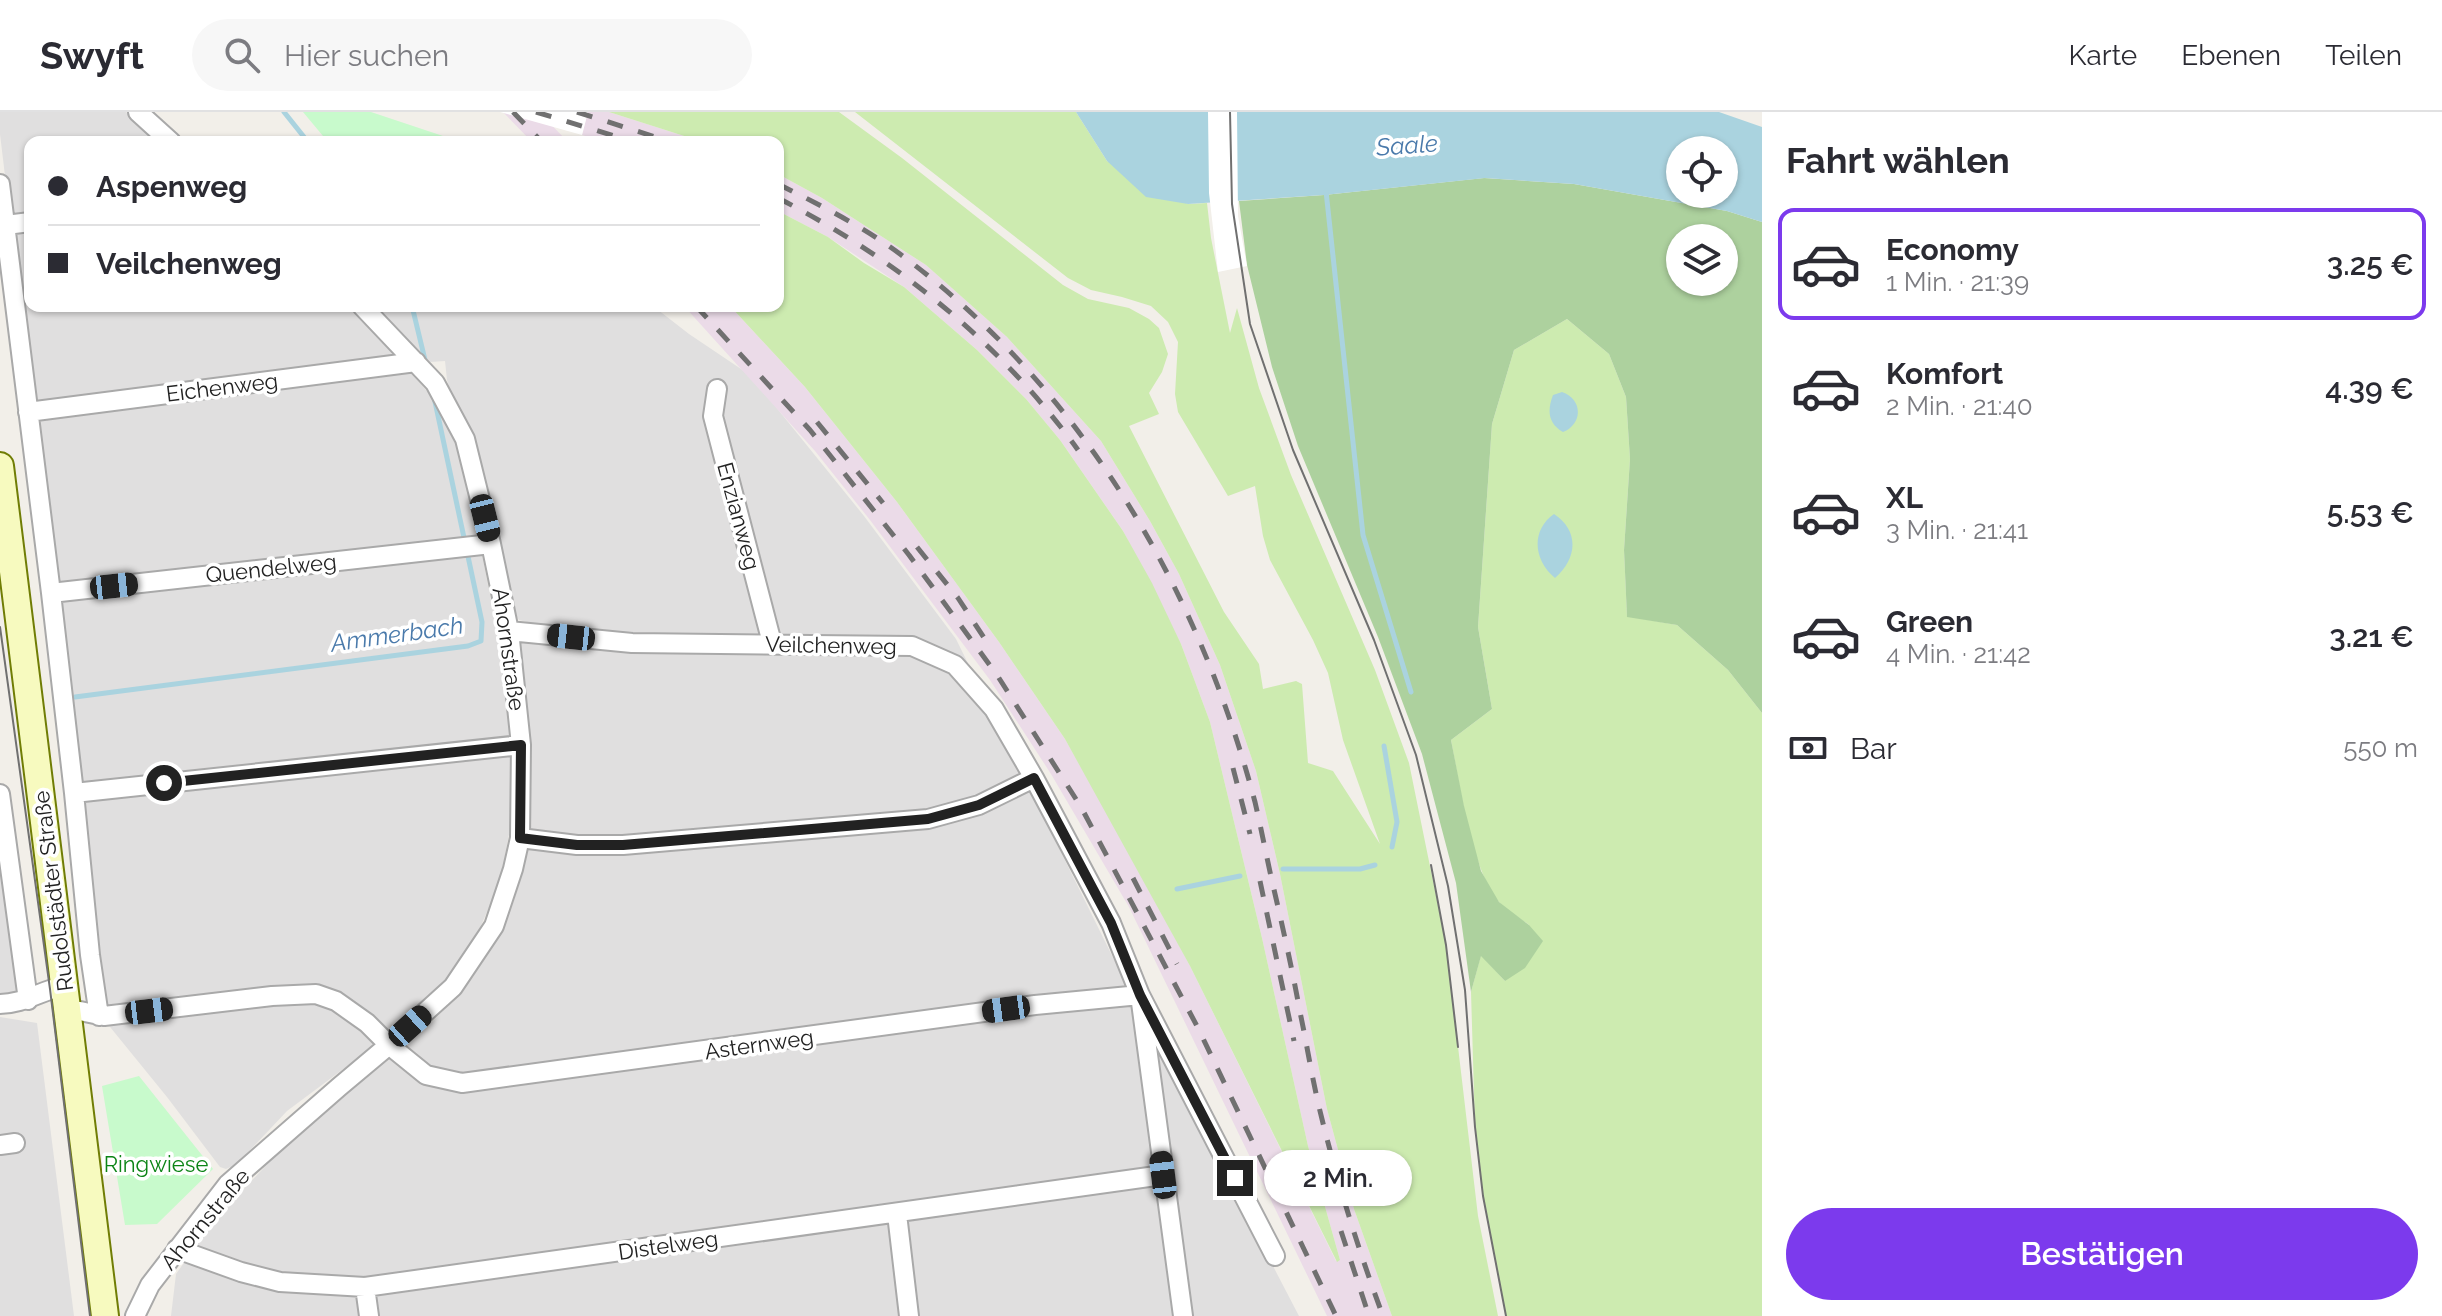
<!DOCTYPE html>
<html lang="de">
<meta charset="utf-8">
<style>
:root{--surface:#fff;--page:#f7f7f7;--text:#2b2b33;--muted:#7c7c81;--line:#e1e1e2;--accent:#7c3aed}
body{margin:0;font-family:Raleway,sans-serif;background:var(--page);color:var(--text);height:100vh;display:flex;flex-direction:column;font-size:30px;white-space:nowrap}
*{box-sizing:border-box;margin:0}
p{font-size:26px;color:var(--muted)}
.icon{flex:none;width:44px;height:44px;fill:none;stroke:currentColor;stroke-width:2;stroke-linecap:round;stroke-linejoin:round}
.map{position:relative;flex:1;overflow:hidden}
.sheet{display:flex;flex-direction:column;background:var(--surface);width:680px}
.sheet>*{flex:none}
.top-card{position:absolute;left:24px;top:24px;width:760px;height:176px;border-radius:16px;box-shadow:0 2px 6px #0004;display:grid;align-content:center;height:176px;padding:0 24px;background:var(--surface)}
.controls{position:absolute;left:1666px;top:24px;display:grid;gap:16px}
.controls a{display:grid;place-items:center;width:72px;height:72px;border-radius:50%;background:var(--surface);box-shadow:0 2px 6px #0004;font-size:40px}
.end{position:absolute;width:36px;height:36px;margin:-18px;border:10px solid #222;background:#fff;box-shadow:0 0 0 4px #fff}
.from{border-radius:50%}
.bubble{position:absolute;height:56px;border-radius:28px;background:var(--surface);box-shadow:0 2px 6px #0004;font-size:26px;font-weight:600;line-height:56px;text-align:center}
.car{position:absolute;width:24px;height:48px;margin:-24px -12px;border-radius:10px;box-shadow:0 0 6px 2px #0007;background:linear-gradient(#222 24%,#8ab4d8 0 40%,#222 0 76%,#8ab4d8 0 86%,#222 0)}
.top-card b{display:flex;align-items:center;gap:28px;height:76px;font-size:30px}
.top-card b+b{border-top:2px solid var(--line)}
.top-card i{width:20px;height:20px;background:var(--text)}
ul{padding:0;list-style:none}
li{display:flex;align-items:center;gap:24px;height:112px;margin:0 16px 12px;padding:0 8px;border:4px solid transparent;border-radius:16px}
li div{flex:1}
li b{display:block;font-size:30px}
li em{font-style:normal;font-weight:600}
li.current{border-color:var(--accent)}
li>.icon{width:72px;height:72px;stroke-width:1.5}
h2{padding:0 24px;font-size:36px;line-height:96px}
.pay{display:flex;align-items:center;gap:20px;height:88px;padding:0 24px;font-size:30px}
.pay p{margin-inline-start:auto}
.cta{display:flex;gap:16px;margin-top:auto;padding:16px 24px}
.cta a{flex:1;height:92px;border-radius:48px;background:var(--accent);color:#fff;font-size:32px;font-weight:600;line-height:92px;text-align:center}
header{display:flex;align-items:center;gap:48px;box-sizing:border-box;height:112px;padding:0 40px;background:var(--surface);border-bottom:2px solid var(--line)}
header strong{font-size:38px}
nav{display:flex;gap:44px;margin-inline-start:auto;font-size:28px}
.search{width:560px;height:72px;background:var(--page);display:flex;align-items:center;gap:20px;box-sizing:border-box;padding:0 28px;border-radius:44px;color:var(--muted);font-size:30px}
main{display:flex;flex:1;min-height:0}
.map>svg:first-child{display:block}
.residential{fill:#e0dfdf}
.industrial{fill:#ebdbe8}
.grass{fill:#cdebb0}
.forest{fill:#add19e;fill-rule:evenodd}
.park{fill:#c8facc}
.water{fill:#aad3df;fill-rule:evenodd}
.pier{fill:#fff}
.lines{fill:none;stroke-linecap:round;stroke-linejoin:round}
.stream{stroke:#aad3df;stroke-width:5}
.minor-casing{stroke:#a9a9a9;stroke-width:22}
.secondary-casing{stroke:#707d05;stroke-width:30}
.minor{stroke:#fff;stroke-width:18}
.secondary{stroke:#f7fabf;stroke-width:26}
.tram{stroke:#707070;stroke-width:2}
.rail{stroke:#707070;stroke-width:5;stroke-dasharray:16 16;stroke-linecap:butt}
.route{stroke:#222;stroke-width:10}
.labels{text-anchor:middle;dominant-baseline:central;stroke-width:7;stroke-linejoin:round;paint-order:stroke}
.street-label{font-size:22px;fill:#222;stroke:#fff}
.park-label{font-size:22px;fill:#0c8416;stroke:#fff}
.water-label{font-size:24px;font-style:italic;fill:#4a7aab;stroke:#fff}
</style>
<header>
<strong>Swyft</strong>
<div class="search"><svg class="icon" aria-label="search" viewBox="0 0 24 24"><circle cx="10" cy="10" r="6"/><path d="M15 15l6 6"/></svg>Hier suchen</div>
<nav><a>Karte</a><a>Ebenen</a><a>Teilen</a></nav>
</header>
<main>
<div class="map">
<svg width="1762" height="1204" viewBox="0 0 1762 1204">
<rect width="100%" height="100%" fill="#f2efe9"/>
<path class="residential" d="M 0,0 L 126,0 L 160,30 L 30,30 L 30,194 L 349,194 L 386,232 L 433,286 L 455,329 L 470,382 L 499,528 L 511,622 L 514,685 L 510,717 L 503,755 L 490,793 L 473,832 L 438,881 L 370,937 L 287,999 L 237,1052 L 226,1057 L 220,1055 L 167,985 L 106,910 L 0,22 Z
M 372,194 L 653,194 L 689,222 L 750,263 L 864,404 L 956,527 L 1124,868 L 1299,1204 L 171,1204 L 176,1162 L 216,1106 L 277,1042 L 328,994 L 411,929 L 435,907 L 473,865 L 499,819 L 510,789 L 518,529 L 529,526 L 531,511 L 519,508 L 516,504 L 447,268 L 445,249 L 430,250 Z
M 0,720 L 19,877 L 16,881 L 0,885 Z
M 0,905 L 37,911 L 74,1204 L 0,1204 Z"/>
<path class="industrial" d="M 503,0 L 539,0 L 568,30 L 532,30 Z
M 588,0 L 609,0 L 703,30 L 606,30 L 582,23 Z
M 778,62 L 822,86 L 926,153 L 1007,225 L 1101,329 L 1150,409 L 1179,462 L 1220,553 L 1256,659 L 1280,762 L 1327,997 L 1354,1097 L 1392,1204 L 1327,1204 L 1129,795 L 1051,662 L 990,568 L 870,408 L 815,339 L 684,194 L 730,194 L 805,275 L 897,390 L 999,530 L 1065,627 L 1137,754 L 1190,854 L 1336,1149 L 1340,1148 L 1308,1034 L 1262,826 L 1210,610 L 1181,532 L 1123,419 L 1060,328 L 1026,287 L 977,238 L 904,175 L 828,125 L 778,99 Z"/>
<path class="grass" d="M 609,0 L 839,0 L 902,46 L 1063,173 L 1088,187 L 1129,196 L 1149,207 L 1159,216 L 1168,242 L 1162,260 L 1149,281 L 1159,302 L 1129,314 L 1224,500 L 1259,552 L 1263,577 L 1296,569 L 1302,572 L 1308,651 L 1333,659 L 1380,732 L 1343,628 L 1328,561 L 1313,528 L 1270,448 L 1263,424 L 1255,374 L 1228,384 L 1178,300 L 1175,282 L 1178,230 L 1168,210 L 1151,194 L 1122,185 L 1091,178 L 1068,166 L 855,0 L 1076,0 L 1107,49 L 1188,92 L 1207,91 L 1211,126 L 1230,221 L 1237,196 L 1259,276 L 1291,363 L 1375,558 L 1409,651 L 1446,833 L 1478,1104 L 1498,1204 L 1392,1204 L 1354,1097 L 1327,997 L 1280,762 L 1256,659 L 1220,553 L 1179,462 L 1150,409 L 1101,329 L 1007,225 L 926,153 L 822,86 L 778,62 L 778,30 L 703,30 Z
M 778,99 L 828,125 L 864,151 L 904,175 L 977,238 L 1026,287 L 1060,328 L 1123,419 L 1152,471 L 1181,532 L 1210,610 L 1262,826 L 1308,1034 L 1340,1148 L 1337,1150 L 1190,854 L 1065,627 L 999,530 L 897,390 L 805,275 L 730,194 L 778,194 Z
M 1567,207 L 1609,242 L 1626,285 L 1630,347 L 1624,438 L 1627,504 L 1677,513 L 1728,558 L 1762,601 L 1762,1204 L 1506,1204 L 1483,1084 L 1475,1015 L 1471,880 L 1481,843 L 1505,869 L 1529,813 C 1520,806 1507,799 1499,790 C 1472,760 1459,669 1451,628 L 1492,597 L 1478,515 L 1492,312 L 1514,238 Z"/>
<path class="forest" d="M 1484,66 L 1574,72 L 1727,99 L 1762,110 L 1762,601 L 1728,558 L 1677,513 L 1627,505 L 1624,438 L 1630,347 L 1626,285 L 1609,242 L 1567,207 L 1514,238 L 1492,312 L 1478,515 L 1492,597 L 1451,628 L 1464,694 L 1481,759 L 1499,790 L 1529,813 L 1543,829 L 1525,856 L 1505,869 L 1481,844 L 1471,880 L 1456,771 L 1422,642 L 1378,525 L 1298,334 L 1272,255 L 1247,153 L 1239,89 L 1324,83 ZM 1680,126 L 1724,126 L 1724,170 L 1680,170 Z"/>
<path class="park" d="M 303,0 L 371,0 L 461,30 L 328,30 Z
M 139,964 L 213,1057 L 157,1112 L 125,1113 L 102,974 Z"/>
<path class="water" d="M 1076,0 L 1719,0 L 1762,15 L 1762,110 L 1727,99 L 1574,72 L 1485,66 L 1324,83 L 1188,92 L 1146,85 L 1107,49 ZM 1680,38 L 1724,38 L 1724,82 L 1680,82 Z
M 1562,280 C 1583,287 1583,312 1563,320 C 1548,311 1547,299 1553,283 Z
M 1554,402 C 1580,419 1577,447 1555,466 C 1533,448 1531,418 1554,402 Z"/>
<path class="pier" d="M 500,0 L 588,0 L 582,23 Z
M 1208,0 L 1237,0 L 1238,104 L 1247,154 L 1218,160 L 1209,81 Z"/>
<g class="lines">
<path class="stream" d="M 284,0 L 308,30
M 1326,79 L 1363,423 L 1411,580
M 412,194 L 426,252
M 75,585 L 468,534 L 481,529 L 482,510 L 434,285
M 1384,634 L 1397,710 L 1392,735
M 1283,757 L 1360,757 L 1375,753
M 1177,777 L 1240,764"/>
<g class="minor-casing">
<path id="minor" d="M 138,0 L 171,30
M 0,72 L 51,481 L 74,681 L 90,843 L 99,904
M 6,113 L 30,110
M 717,277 L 713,304 L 772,531
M 28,300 L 416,250
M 51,481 L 491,432
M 509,519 L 632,531 L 912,534 L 955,553 L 994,597 L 1034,666 L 1111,811 L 1140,883 L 1275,1144
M 74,681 L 521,633
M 0,682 L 28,888
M 520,726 L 577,733 L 623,733 L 928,707 L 979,693 L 1034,666
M 0,892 C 24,892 41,878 65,874
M 68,899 L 80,899 L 104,904 L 272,884 L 316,882 L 336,889 L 367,911 L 389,933 L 426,963 L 462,971 L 1035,893 L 1140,883 L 1183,1204
M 0,1033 L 15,1031
M 897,1102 L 909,1204
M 177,1137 L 241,1160 L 280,1170 L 365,1175 L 1163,1063
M 365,1175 L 369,1204
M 135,1204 L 150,1173 L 228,1072 L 339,975 L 389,933 L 453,875 L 494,814 L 513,757 L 520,726 L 521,633 L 509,519 L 491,432 L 465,327 L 435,271 L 362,194"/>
</g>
<g class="secondary-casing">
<path id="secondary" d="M 0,354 L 105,1204"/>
</g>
<use href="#minor" class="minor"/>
<use href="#secondary" class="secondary"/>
<path class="tram" d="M 1230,0 L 1232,92 L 1250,212 L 1293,338 L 1374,528 L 1416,643 L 1448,774 L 1465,878 L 1475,1015 L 1483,1084 L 1506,1204
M 0,515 L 50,877 L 90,1204
M 1431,753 L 1446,833 L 1458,935"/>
<path class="rail" d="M 513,0 L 542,30
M 536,0 L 634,30
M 577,0 L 671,30
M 778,72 C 820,93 862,114 900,142 C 1081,276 1198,475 1255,690 C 1261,716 1266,742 1272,769 C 1282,812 1292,856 1300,900 C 1307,933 1312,966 1320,999 C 1337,1069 1358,1137 1383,1204
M 778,86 C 895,146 1001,231 1078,338
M 696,194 L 810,318 L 909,443 L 997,563 L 1081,695 L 1198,916 L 1336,1204
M 817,310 L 883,391
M 917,435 L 958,486 L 992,538
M 1233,656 L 1250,722
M 1133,766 L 1177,852
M 1260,769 L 1294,929
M 1341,1119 L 1369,1204"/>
</g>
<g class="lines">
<path class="route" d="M 164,671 L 521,633 L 520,726 L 577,733 L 623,733 L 928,707 L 979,693 L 1034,666 L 1111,811 L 1140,883 L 1235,1066"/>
</g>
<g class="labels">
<g class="street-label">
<text transform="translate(222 275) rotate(-7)">Eichenweg</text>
<text transform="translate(739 404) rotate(75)">Enzianweg</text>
<text transform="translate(271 456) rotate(-6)">Quendelweg</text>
<text transform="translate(831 533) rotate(1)">Veilchenweg</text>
<text transform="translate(509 537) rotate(82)">Ahornstraße</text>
<text transform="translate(53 779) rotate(-97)">Rudolstädter Straße</text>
<text transform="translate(759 932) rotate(-8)">Asternweg</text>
<text transform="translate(205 1107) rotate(-50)">Ahornstraße</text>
<text transform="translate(668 1133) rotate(-8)">Distelweg</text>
</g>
<g class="park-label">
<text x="156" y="1052">Ringwiese</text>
</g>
<g class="water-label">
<text transform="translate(1407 33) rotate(-4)">Saale</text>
<text transform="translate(397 522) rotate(-8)">Ammerbach</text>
</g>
</g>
</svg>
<div class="controls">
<a><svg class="icon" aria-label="locate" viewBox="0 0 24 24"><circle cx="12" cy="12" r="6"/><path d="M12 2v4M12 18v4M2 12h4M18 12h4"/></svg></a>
<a><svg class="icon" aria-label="layers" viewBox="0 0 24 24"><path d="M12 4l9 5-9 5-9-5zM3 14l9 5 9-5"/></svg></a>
</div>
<i class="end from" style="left:164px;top:671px"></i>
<i class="end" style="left:1235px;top:1066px"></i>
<div class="bubble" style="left:1264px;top:1038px;width:148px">2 Min.</div>
<i class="car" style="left:485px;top:406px;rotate:166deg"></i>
<i class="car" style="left:114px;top:474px;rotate:84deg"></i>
<i class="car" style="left:571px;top:525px;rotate:276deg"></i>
<i class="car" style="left:1006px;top:897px;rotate:262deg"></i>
<i class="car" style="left:149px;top:899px;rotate:83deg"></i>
<i class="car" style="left:410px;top:914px;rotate:48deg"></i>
<i class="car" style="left:1163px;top:1063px;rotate:353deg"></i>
<div class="top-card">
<b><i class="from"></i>Aspenweg</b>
<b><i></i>Veilchenweg</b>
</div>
</div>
<section class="sheet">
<h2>Fahrt wählen</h2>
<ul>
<li class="current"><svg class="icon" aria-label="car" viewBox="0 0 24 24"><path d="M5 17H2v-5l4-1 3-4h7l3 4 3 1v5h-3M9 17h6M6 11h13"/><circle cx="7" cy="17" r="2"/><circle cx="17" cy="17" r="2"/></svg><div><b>Economy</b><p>1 Min. · 21:39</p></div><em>3.25 €</em></li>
<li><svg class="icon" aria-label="car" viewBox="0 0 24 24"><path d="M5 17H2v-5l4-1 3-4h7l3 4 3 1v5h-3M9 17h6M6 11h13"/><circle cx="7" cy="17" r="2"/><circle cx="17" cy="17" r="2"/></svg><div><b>Komfort</b><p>2 Min. · 21:40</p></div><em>4.39 €</em></li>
<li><svg class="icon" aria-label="car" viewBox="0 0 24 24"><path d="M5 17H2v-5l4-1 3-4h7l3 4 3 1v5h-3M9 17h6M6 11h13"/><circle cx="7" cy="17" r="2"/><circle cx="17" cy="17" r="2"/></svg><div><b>XL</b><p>3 Min. · 21:41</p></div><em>5.53 €</em></li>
<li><svg class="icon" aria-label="car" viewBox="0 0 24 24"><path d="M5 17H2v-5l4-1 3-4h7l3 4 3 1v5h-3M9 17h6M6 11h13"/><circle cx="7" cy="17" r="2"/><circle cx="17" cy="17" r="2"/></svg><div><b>Green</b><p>4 Min. · 21:42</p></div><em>3.21 €</em></li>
</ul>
<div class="pay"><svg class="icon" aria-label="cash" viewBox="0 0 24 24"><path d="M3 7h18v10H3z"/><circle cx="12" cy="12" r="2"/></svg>Bar<p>550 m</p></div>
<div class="cta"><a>Bestätigen</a></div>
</section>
</main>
